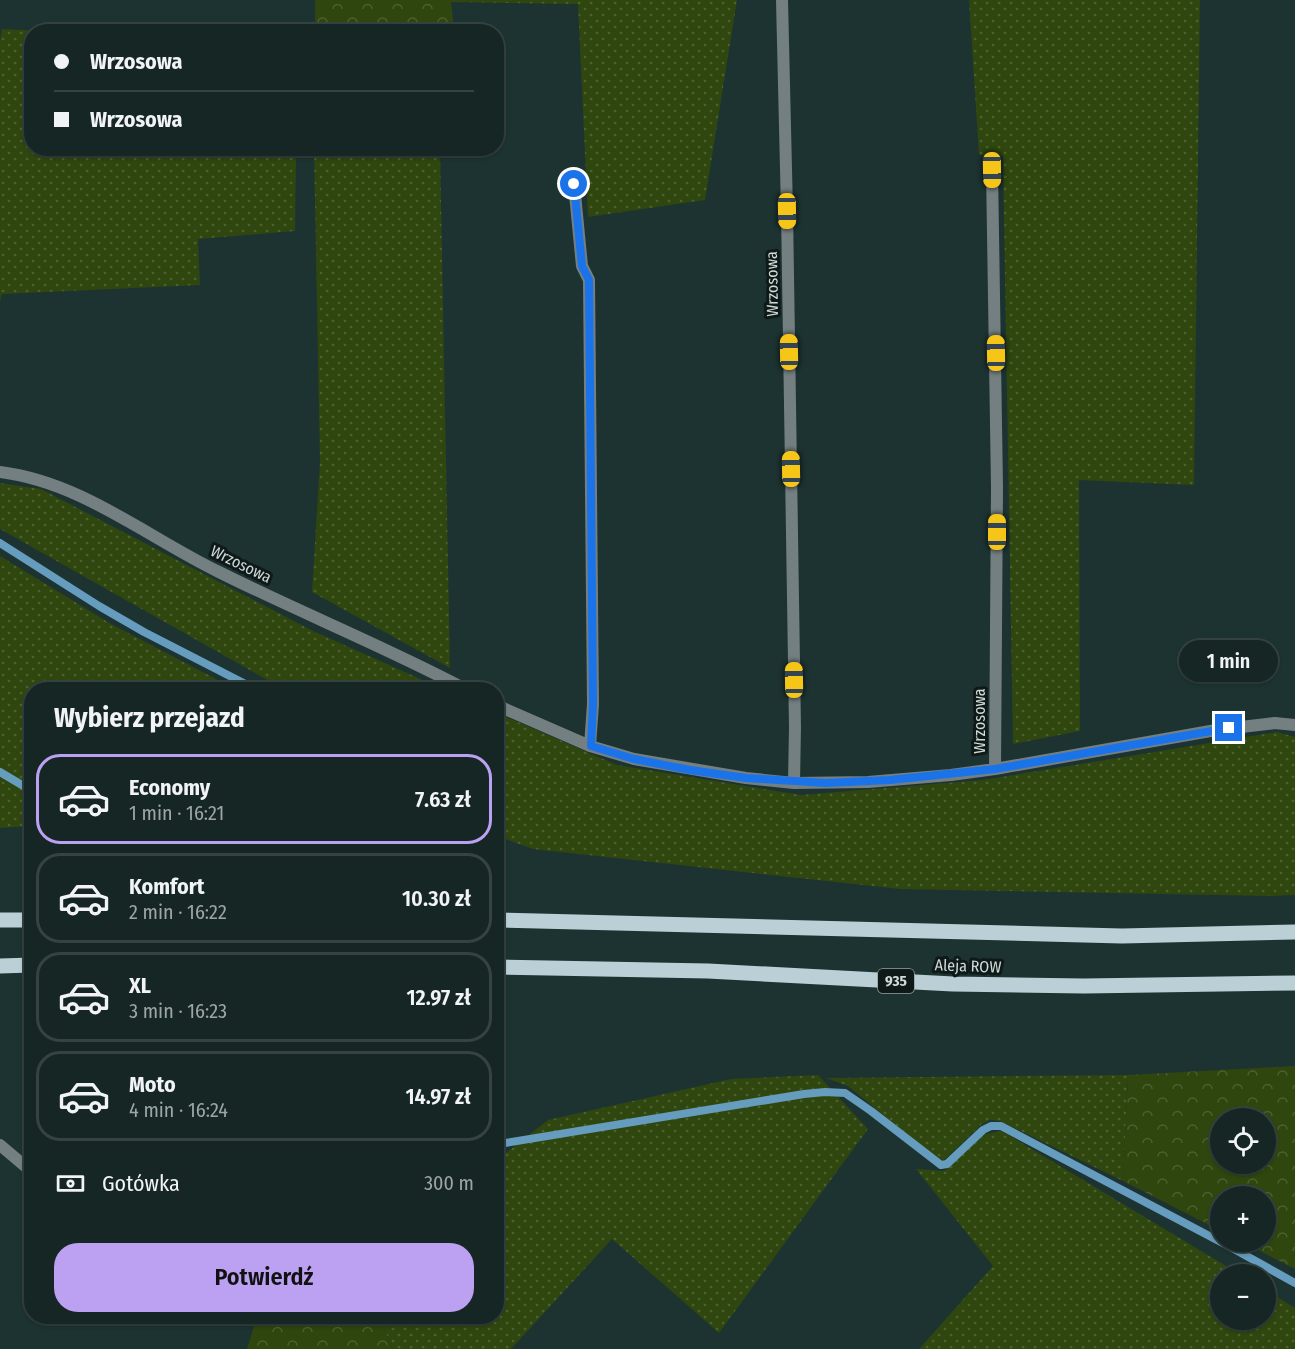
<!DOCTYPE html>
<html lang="pl">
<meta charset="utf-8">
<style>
:root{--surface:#162625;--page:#233232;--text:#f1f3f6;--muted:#9ea5a7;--line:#354342;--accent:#bca0f2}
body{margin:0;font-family:"Fira Sans Condensed",sans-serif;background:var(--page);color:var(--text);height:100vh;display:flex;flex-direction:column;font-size:22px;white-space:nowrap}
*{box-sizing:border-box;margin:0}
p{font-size:20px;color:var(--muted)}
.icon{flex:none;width:33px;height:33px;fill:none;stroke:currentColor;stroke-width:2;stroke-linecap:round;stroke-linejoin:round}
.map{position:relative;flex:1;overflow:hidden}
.side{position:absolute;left:24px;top:682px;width:480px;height:642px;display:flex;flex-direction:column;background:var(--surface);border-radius:24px;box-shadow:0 2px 4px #0004,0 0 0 2px var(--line)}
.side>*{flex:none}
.top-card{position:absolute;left:24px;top:24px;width:480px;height:132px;border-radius:24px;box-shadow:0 2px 4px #0004,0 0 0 2px var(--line);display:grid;align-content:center;height:132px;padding:0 30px;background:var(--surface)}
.buttons{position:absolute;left:1210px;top:1108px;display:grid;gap:12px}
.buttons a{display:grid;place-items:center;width:66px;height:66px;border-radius:50%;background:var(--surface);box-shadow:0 2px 4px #0004,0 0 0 2px var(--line);font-size:30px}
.end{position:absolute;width:27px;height:27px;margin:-14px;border:8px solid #1a73e8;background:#fff;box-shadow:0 0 0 3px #fff}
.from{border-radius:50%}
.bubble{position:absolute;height:42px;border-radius:21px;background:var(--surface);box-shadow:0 2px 4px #0004,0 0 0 2px var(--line);font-size:20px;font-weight:600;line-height:42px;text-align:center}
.car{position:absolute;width:18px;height:36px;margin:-18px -9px;border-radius:8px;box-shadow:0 0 4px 2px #0007;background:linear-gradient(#f5c518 24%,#345 0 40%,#f5c518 0 76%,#345 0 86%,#f5c518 0)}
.top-card b{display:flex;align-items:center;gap:21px;height:57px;font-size:22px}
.top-card b+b{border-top:2px solid var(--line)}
.top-card i{width:15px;height:15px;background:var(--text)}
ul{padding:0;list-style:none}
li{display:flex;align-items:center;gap:18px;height:90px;margin:0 12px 9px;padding:0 18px;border:3px solid var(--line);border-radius:24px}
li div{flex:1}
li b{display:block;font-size:22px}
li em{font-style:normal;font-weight:600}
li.selected{border-color:var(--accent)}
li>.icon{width:54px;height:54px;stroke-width:1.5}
h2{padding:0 30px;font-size:27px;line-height:72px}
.pay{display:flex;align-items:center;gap:15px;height:66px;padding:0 30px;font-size:22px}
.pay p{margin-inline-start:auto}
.cta{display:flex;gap:12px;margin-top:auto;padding:12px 30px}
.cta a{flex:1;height:69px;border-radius:24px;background:var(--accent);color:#111;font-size:24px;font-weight:600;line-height:69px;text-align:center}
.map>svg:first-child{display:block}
.grass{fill:url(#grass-dots)}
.forest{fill:url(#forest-crowns);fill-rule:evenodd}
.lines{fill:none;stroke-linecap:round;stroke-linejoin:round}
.stream{stroke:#669cbe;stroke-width:8}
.service{stroke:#747f82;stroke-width:12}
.minor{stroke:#747f82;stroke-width:12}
.primary{stroke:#bad0d6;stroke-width:15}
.route{stroke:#1a73e8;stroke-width:8}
.labels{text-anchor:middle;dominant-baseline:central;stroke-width:6;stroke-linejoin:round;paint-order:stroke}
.shield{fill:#0f1918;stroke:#95a19f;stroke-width:1.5}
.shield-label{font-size:15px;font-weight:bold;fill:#cedbd9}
.street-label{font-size:16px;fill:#cedbd9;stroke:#0f1918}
</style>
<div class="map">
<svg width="1295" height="1349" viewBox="0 0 1295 1349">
<defs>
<pattern id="grass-dots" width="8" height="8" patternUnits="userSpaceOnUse" patternTransform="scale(1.5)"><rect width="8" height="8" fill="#2f460e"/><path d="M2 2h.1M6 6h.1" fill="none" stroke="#4c6030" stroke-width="1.8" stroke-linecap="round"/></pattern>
<pattern id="forest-crowns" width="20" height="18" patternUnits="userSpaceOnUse" patternTransform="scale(1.5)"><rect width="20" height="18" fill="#2f460e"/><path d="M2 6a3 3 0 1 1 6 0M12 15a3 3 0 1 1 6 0" fill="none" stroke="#4c6030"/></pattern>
</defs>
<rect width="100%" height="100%" fill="#1d3331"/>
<path class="grass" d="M 451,0 L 737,0 L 705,200 L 588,217 L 578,4 L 451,2 Z
M 969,0 L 1200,0 L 1194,485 L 1079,480 L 1080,731 L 1013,744 L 1003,156 L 979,155 Z
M 2,29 L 44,31 L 32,32 L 32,148 L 188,148 L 189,151 L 296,155 L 295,231 L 198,239 L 200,285 L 2,294 L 0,301 L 0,40 Z
M 314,149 L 440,149 L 450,668 L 312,592 L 320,462 Z
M 0,483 L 41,489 L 313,631 L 445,690 L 285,690 L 0,529 Z
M 0,556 L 111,624 L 237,690 L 32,690 L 31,826 L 0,828 Z
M 497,713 L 617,765 L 801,795 L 983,780 L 1277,732 L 1295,737 L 1295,895 L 1270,896 L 900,889 L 533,849 L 497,836 Z
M 818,1075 L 868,1129 L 719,1333 L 612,1239 L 511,1349 L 393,1349 L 382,1324 L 374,1317 L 496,1317 L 497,1160 L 548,1120 L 731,1079 Z
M 1128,1075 L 1123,1181 L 1000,1121 L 990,1120 L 982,1124 L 944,1160 L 936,1158 L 848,1086 L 826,1078 Z
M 1002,1131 L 1241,1275 L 1221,1275 L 1221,1320 L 1266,1320 L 1266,1290 L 1295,1308 L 1295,1349 L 919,1349 L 993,1266 L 916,1169 L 944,1171 L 985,1134 Z"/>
<path class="forest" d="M 315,0 L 451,0 L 454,31 L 315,31 Z
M 1295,1066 L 1295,1269 L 1242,1242 L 1266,1242 L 1266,1197 L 1221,1197 L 1221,1231 L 1123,1181 L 1128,1075 ZM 1221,1119 L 1266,1119 L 1266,1164 L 1221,1164 Z
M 257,1317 L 374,1317 L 382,1324 L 393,1349 L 247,1349 Z"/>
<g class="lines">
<path class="stream" d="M 0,543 L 99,606 L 144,632 L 257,690
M 0,772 L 32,791
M 496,1143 L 505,1143 L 804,1094 L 825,1092 L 845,1093 L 871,1111 L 941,1165 L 947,1164 L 983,1130 L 991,1126 L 1001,1126 L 1234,1249 L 1295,1283"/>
<path class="service" d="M 0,1145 L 32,1172"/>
<path class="minor" d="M 782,0 L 787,211 L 795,727 L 794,783
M 992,170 L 997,487 L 995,769
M 574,184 L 582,266 L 589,280 L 593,704 L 590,746
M 0,472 C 81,482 147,537 219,572 C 301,613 386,647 467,690
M 496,705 L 590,746 L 634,759 L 746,778 L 794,783 L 868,782 L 951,775 L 995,769 L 1216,730 L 1275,723 L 1295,725"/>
<path class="primary" d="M 0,920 L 32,920
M 496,920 L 1122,936 L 1295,932
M 0,966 L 32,965
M 496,967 L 708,971 L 953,984 L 1084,986 L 1295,983"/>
</g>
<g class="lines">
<path class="route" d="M 574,184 L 582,266 L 589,280 L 593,704 L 591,746 L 634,759 L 690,770 L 746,778 L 826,783 L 890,780 L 995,769 L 1229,728"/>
</g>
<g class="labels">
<rect class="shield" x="878" y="969" width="36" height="24" rx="4.5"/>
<g class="shield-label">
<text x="896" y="981">935</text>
</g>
<g class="street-label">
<text transform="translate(772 284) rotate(-91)">Wrzosowa</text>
<text transform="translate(241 564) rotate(26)">Wrzosowa</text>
<text transform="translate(979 721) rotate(-90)">Wrzosowa</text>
<text transform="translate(968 966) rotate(2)">Aleja ROW</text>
</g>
</g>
</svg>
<div class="buttons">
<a><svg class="icon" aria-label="locate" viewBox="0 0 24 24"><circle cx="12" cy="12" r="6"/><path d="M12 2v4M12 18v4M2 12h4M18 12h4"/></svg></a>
<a>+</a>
<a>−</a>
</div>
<i class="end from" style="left:574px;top:184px"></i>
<i class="end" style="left:1229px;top:728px"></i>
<div class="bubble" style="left:1179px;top:640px;width:99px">1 min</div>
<i class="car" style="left:992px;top:170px;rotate:179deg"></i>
<i class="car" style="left:787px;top:211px;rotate:179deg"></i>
<i class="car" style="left:789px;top:352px;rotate:359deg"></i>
<i class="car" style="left:996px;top:353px;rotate:359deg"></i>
<i class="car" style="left:791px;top:469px;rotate:359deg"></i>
<i class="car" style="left:997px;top:532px;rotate:0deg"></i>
<i class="car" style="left:794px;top:680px;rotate:359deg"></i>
<div class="top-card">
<b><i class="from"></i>Wrzosowa</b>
<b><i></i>Wrzosowa</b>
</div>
<section class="side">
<h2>Wybierz przejazd</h2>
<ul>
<li class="selected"><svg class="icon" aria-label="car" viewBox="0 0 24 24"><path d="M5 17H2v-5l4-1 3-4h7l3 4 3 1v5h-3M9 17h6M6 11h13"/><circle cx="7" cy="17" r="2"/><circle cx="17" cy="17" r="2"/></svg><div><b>Economy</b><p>1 min · 16:21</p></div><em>7.63 zł</em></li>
<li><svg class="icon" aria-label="car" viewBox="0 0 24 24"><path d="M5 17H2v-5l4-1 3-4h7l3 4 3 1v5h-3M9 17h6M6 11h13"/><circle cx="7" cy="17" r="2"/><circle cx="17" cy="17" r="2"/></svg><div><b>Komfort</b><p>2 min · 16:22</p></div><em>10.30 zł</em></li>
<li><svg class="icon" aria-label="car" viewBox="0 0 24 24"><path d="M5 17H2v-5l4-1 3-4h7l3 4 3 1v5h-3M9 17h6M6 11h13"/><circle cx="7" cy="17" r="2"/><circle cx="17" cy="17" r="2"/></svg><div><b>XL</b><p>3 min · 16:23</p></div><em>12.97 zł</em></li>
<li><svg class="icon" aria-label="car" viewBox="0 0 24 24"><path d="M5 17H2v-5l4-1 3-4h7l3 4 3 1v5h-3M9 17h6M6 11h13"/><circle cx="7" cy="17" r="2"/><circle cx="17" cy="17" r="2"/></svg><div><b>Moto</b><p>4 min · 16:24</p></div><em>14.97 zł</em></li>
</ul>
<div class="pay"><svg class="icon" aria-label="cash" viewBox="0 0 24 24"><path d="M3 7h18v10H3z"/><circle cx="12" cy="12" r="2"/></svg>Gotówka<p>300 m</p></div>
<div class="cta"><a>Potwierdź</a></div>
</section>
</div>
